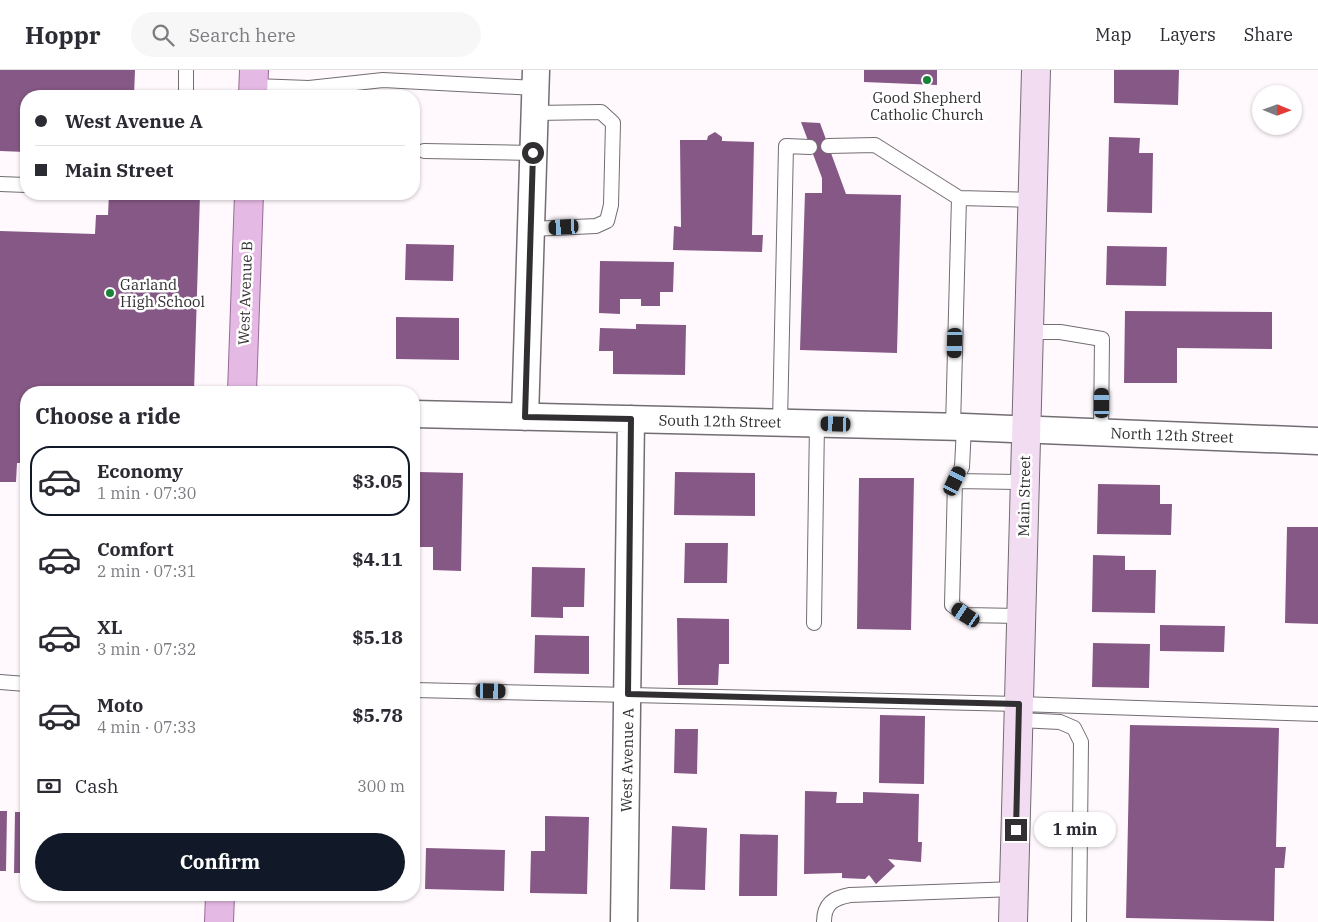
<!DOCTYPE html>
<meta charset="utf-8">
<style>
:root{--surface:#fff;--page:#f7f7f7;--text:#2b2b33;--muted:#7c7c81;--line:#e1e1e2;--accent:#111827}
body{margin:0;font-family:"IBM Plex Serif",serif;background:var(--page);color:var(--text);height:100vh;display:flex;flex-direction:column;font-size:19px;white-space:nowrap}
*{box-sizing:border-box;margin:0}
p{font-size:16px;color:var(--muted)}
.icon{flex:none;width:28px;height:28px;fill:none;stroke:currentColor;stroke-width:2;stroke-linecap:round;stroke-linejoin:round}
.map{position:relative;flex:1;overflow:hidden}
.sheet{position:absolute;left:20px;top:316px;width:400px;height:515px;display:flex;flex-direction:column;background:var(--surface);border-radius:20px;box-shadow:0 1px 4px #0004}
.sheet>*{flex:none}
.top-card{position:absolute;left:20px;top:20px;width:400px;height:110px;border-radius:20px;box-shadow:0 1px 4px #0004;display:grid;align-content:center;height:110px;padding:0 15px;background:var(--surface)}
.needle{width:32px;rotate:91deg}
.tools{position:absolute;left:1252px;top:15px;display:grid;gap:10px}
.tools a{display:grid;place-items:center;width:50px;height:50px;border-radius:50%;background:var(--surface);box-shadow:0 1px 4px #0004;font-size:25px}
.end{position:absolute;width:22px;height:22px;margin:-11px;border:6px solid #312f31;background:#fff;box-shadow:0 0 0 2px #fff}
.from{border-radius:50%}
.bubble{position:absolute;height:35px;border-radius:18px;background:var(--surface);box-shadow:0 1px 4px #0004;font-size:16px;font-weight:700;line-height:35px;text-align:center}
.car{position:absolute;width:15px;height:30px;margin:-15px -8px;border-radius:6px;box-shadow:0 0 4px 1px #0007;background:linear-gradient(#222 24%,#8ab4d8 0 40%,#222 0 76%,#8ab4d8 0 86%,#222 0)}
.top-card b{display:flex;align-items:center;gap:18px;height:48px;font-size:19px}
.top-card b+b{border-top:1px solid var(--line)}
.top-card i{width:12px;height:12px;background:var(--text)}
ul{padding:0;list-style:none}
li{display:flex;align-items:center;gap:15px;height:70px;margin:0 10px 8px;padding:0 5px;border:2px solid transparent;border-radius:20px}
li div{flex:1}
li b{display:block;font-size:19px}
li em{font-style:normal;font-weight:700}
li.current{border-color:var(--accent)}
li>.icon{width:45px;height:45px;stroke-width:1.5}
h2{padding:0 15px;font-size:22px;line-height:60px}
.pay{display:flex;align-items:center;gap:12px;height:55px;padding:0 15px;font-size:19px}
.pay p{margin-inline-start:auto}
.primary-button{display:flex;gap:10px;margin-top:auto;padding:10px 15px}
.primary-button a{flex:1;height:58px;border-radius:30px;background:var(--accent);color:#fff;font-size:20px;font-weight:700;line-height:58px;text-align:center}
header{display:flex;align-items:center;gap:30px;box-sizing:border-box;height:70px;padding:0 25px;background:var(--surface);border-bottom:1px solid var(--line)}
header strong{font-size:24px}
nav{display:flex;gap:28px;margin-inline-start:auto;font-size:18px}
.search{width:350px;height:45px;background:var(--page);display:flex;align-items:center;gap:12px;box-sizing:border-box;padding:0 18px;border-radius:28px;color:var(--muted);font-size:19px}
.map>svg:first-child{display:block}
.building{fill:#865885}
.lines{fill:none;stroke-linecap:round;stroke-linejoin:round}
.service-casing{stroke:#726d72;stroke-width:16}
.minor-casing{stroke:#726d72;stroke-width:29}
.secondary-casing{stroke:#726d72;stroke-width:30}
.primary-casing{stroke:#9a6a98;stroke-width:30}
.service{stroke:#fff;stroke-width:14}
.minor{stroke:#fff;stroke-width:26}
.secondary{stroke:#f2dcf1;stroke-width:28}
.primary{stroke:#e4b9e3;stroke-width:28}
.route{stroke:#312f31;stroke-width:6}
.poi-dot{fill:#1a8338;stroke:#fff;stroke-width:2}
.labels{text-anchor:middle;dominant-baseline:central;stroke-width:5;stroke-linejoin:round;paint-order:stroke}
.poi-label{font-size:15px;fill:#312f31;stroke:#fff}
.street-label{font-size:15px;fill:#312f31;stroke:#fff}
</style>
<header>
<strong>Hoppr</strong>
<div class="search"><svg class="icon" aria-label="search" viewBox="0 0 24 24"><circle cx="10" cy="10" r="6"/><path d="M15 15l6 6"/></svg>Search here</div>
<nav><a>Map</a><a>Layers</a><a>Share</a></nav>
</header>
<div class="map">
<svg width="1318" height="852" viewBox="0 0 1318 852">
<rect width="100%" height="100%" fill="#fff9fe"/>
<path class="building" d="M 0,0 L 135,0 L 134,26 L 26,26 L 26,82 L 0,81 Z
M 864,0 L 937,0 L 937,15 L 864,12 Z
M 1114,0 L 1179,0 L 1178,35 L 1114,33 Z
M 326,22 L 406,25 L 406,26 L 326,26 Z
M 801,52 L 820,53 L 846,124 L 901,125 L 897,283 L 800,280 L 805,123 L 822,123 L 822,108 Z
M 715,62 L 722,67 L 722,71 L 754,72 L 752,165 L 763,165 L 762,182 L 673,180 L 674,156 L 681,157 L 680,70 L 707,70 L 708,66 Z
M 1109,67 L 1140,68 L 1139,83 L 1153,83 L 1152,143 L 1107,142 Z
M 109,124 L 200,124 L 194,322 L 26,322 L 26,393 L 17,393 L 16,412 L 0,412 L 0,161 L 95,164 L 96,145 L 108,145 Z
M 406,174 L 454,175 L 453,211 L 405,210 Z
M 1107,176 L 1167,177 L 1166,216 L 1106,215 Z
M 600,191 L 674,192 L 673,222 L 660,222 L 660,236 L 641,236 L 641,229 L 620,229 L 620,244 L 599,243 Z
M 1125,241 L 1272,242 L 1272,279 L 1177,278 L 1177,313 L 1124,313 Z
M 396,247 L 459,248 L 459,290 L 396,289 Z
M 636,254 L 686,255 L 685,305 L 613,304 L 613,281 L 599,281 L 600,258 L 636,259 Z
M 419,402 L 463,403 L 461,501 L 433,500 L 433,477 L 418,477 Z
M 675,402 L 755,403 L 755,446 L 674,445 Z
M 859,408 L 914,408 L 911,560 L 857,559 Z
M 1098,414 L 1160,415 L 1160,434 L 1172,434 L 1171,465 L 1097,464 Z
M 1287,457 L 1318,457 L 1318,554 L 1285,553 Z
M 685,473 L 728,473 L 727,513 L 684,513 Z
M 1093,485 L 1125,486 L 1125,500 L 1156,500 L 1155,543 L 1092,542 Z
M 532,497 L 585,498 L 584,537 L 563,537 L 563,548 L 531,547 Z
M 677,548 L 729,549 L 729,594 L 719,594 L 718,615 L 678,615 Z
M 1160,555 L 1225,556 L 1224,582 L 1160,581 Z
M 535,565 L 589,566 L 589,604 L 534,603 Z
M 1093,573 L 1150,574 L 1149,618 L 1092,617 Z
M 880,645 L 925,646 L 924,714 L 879,713 Z
M 1130,655 L 1279,658 L 1276,777 L 1286,777 L 1284,798 L 1275,798 L 1274,851 L 1126,848 Z
M 675,659 L 698,659 L 697,704 L 674,703 Z
M 805,721 L 837,722 L 836,733 L 863,733 L 863,722 L 919,724 L 918,772 L 922,772 L 921,792 L 888,789 L 895,796 L 876,814 L 869,805 L 865,809 L 842,808 L 842,803 L 804,804 Z
M 0,741 L 7,741 L 6,801 L 0,801 Z
M 15,742 L 26,742 L 26,803 L 14,803 Z
M 545,746 L 589,747 L 587,824 L 530,823 L 531,781 L 545,781 Z
M 672,756 L 707,758 L 705,820 L 670,819 Z
M 740,764 L 778,765 L 777,826 L 739,826 Z
M 426,778 L 505,780 L 504,821 L 425,819 Z"/>
<g class="lines">
<g class="service-casing">
<path id="service" d="M 254,16 L 309,18 L 383,10 L 535,18
M 186,26 L 186,0
M 828,76 L 875,75 L 959,128
M 424,81 L 533,83
M 0,114 L 26,115
M 531,159 L 596,156 L 607,151 L 611,135 L 613,53 L 601,42 L 534,43
M 1029,262 L 1060,262 L 1102,269 L 1101,363
M 780,352 L 786,76 L 810,77
M 953,357 L 959,128 L 1033,130
M 955,411 L 962,397 L 964,357
M 1021,546 L 966,545 L 952,535 L 955,411 L 1024,412
M 814,553 L 817,353
M 0,612 L 26,614
M 414,620 L 1019,634 L 1318,644
M 1019,650 L 1060,652 L 1074,658 L 1081,672 L 1079,852
M 824,852 C 824,834 833,828 850,825 L 1015,819"/>
</g>
<g class="minor-casing">
<path id="minor" d="M 414,344 L 964,357 L 1318,371
M 525,347 L 536,0
M 624,852 L 631,349"/>
</g>
<g class="secondary-casing">
<path id="secondary" d="M 1013,852 L 1036,0"/>
</g>
<g class="primary-casing">
<path id="primary" d="M 253,26 L 254,0
M 242,322 L 249,124
M 219,852 L 220,825"/>
</g>
<use href="#service" class="service"/>
<use href="#minor" class="minor"/>
<use href="#secondary" class="secondary"/>
<use href="#primary" class="primary"/>
</g>
<g class="lines">
<path class="route" d="M 533,83 L 525,347 L 631,349 L 628,624 L 1019,634 L 1016,760"/>
</g>
<g class="poi-dot">
<circle cx="927" cy="10" r="5"/>
<circle cx="110" cy="223" r="5"/>
</g>
<g class="labels">
<g class="poi-label">
<text x="927" y="27">Good Shepherd<tspan x="927" dy="17">Catholic Church</tspan></text>
<text x="120" y="214" text-anchor="start">Garland<tspan x="120" dy="17">High School</tspan></text>
</g>
<g class="street-label">
<text transform="translate(245 223) rotate(-88)">West Avenue B</text>
<text transform="translate(720 351) rotate(1)">South 12th Street</text>
<text transform="translate(1172 365) rotate(2)">North 12th Street</text>
<text transform="translate(1024 426) rotate(-89)">Main Street</text>
<text transform="translate(627 690) rotate(-89)">West Avenue A</text>
</g>
</g>
</svg>
<div class="tools">
<a><svg class="needle" viewBox="-14 -14 28 28"><path d="M0-13l5 13h-10z" fill="#e53935"/><path d="M0 13l5-13h-10z" fill="#7c7c81"/></svg></a>
</div>
<i class="end from" style="left:533px;top:83px"></i>
<i class="end" style="left:1016px;top:760px"></i>
<div class="bubble" style="left:1034px;top:742px;width:82px">1 min</div>
<i class="car" style="left:564px;top:157px;rotate:267deg"></i>
<i class="car" style="left:955px;top:273px;rotate:182deg"></i>
<i class="car" style="left:1102px;top:333px;rotate:0deg"></i>
<i class="car" style="left:836px;top:354px;rotate:272deg"></i>
<i class="car" style="left:955px;top:411px;rotate:26deg"></i>
<i class="car" style="left:966px;top:545px;rotate:304deg"></i>
<i class="car" style="left:491px;top:621px;rotate:91deg"></i>
<div class="top-card">
<b><i class="from"></i>West Avenue A</b>
<b><i></i>Main Street</b>
</div>
<section class="sheet">
<h2>Choose a ride</h2>
<ul>
<li class="current"><svg class="icon" aria-label="car" viewBox="0 0 24 24"><path d="M5 17H2v-5l4-1 3-4h7l3 4 3 1v5h-3M9 17h6M6 11h13"/><circle cx="7" cy="17" r="2"/><circle cx="17" cy="17" r="2"/></svg><div><b>Economy</b><p>1 min · 07:30</p></div><em>$3.05</em></li>
<li><svg class="icon" aria-label="car" viewBox="0 0 24 24"><path d="M5 17H2v-5l4-1 3-4h7l3 4 3 1v5h-3M9 17h6M6 11h13"/><circle cx="7" cy="17" r="2"/><circle cx="17" cy="17" r="2"/></svg><div><b>Comfort</b><p>2 min · 07:31</p></div><em>$4.11</em></li>
<li><svg class="icon" aria-label="car" viewBox="0 0 24 24"><path d="M5 17H2v-5l4-1 3-4h7l3 4 3 1v5h-3M9 17h6M6 11h13"/><circle cx="7" cy="17" r="2"/><circle cx="17" cy="17" r="2"/></svg><div><b>XL</b><p>3 min · 07:32</p></div><em>$5.18</em></li>
<li><svg class="icon" aria-label="car" viewBox="0 0 24 24"><path d="M5 17H2v-5l4-1 3-4h7l3 4 3 1v5h-3M9 17h6M6 11h13"/><circle cx="7" cy="17" r="2"/><circle cx="17" cy="17" r="2"/></svg><div><b>Moto</b><p>4 min · 07:33</p></div><em>$5.78</em></li>
</ul>
<div class="pay"><svg class="icon" aria-label="cash" viewBox="0 0 24 24"><path d="M3 7h18v10H3z"/><circle cx="12" cy="12" r="2"/></svg>Cash<p>300 m</p></div>
<div class="primary-button"><a>Confirm</a></div>
</section>
</div>
